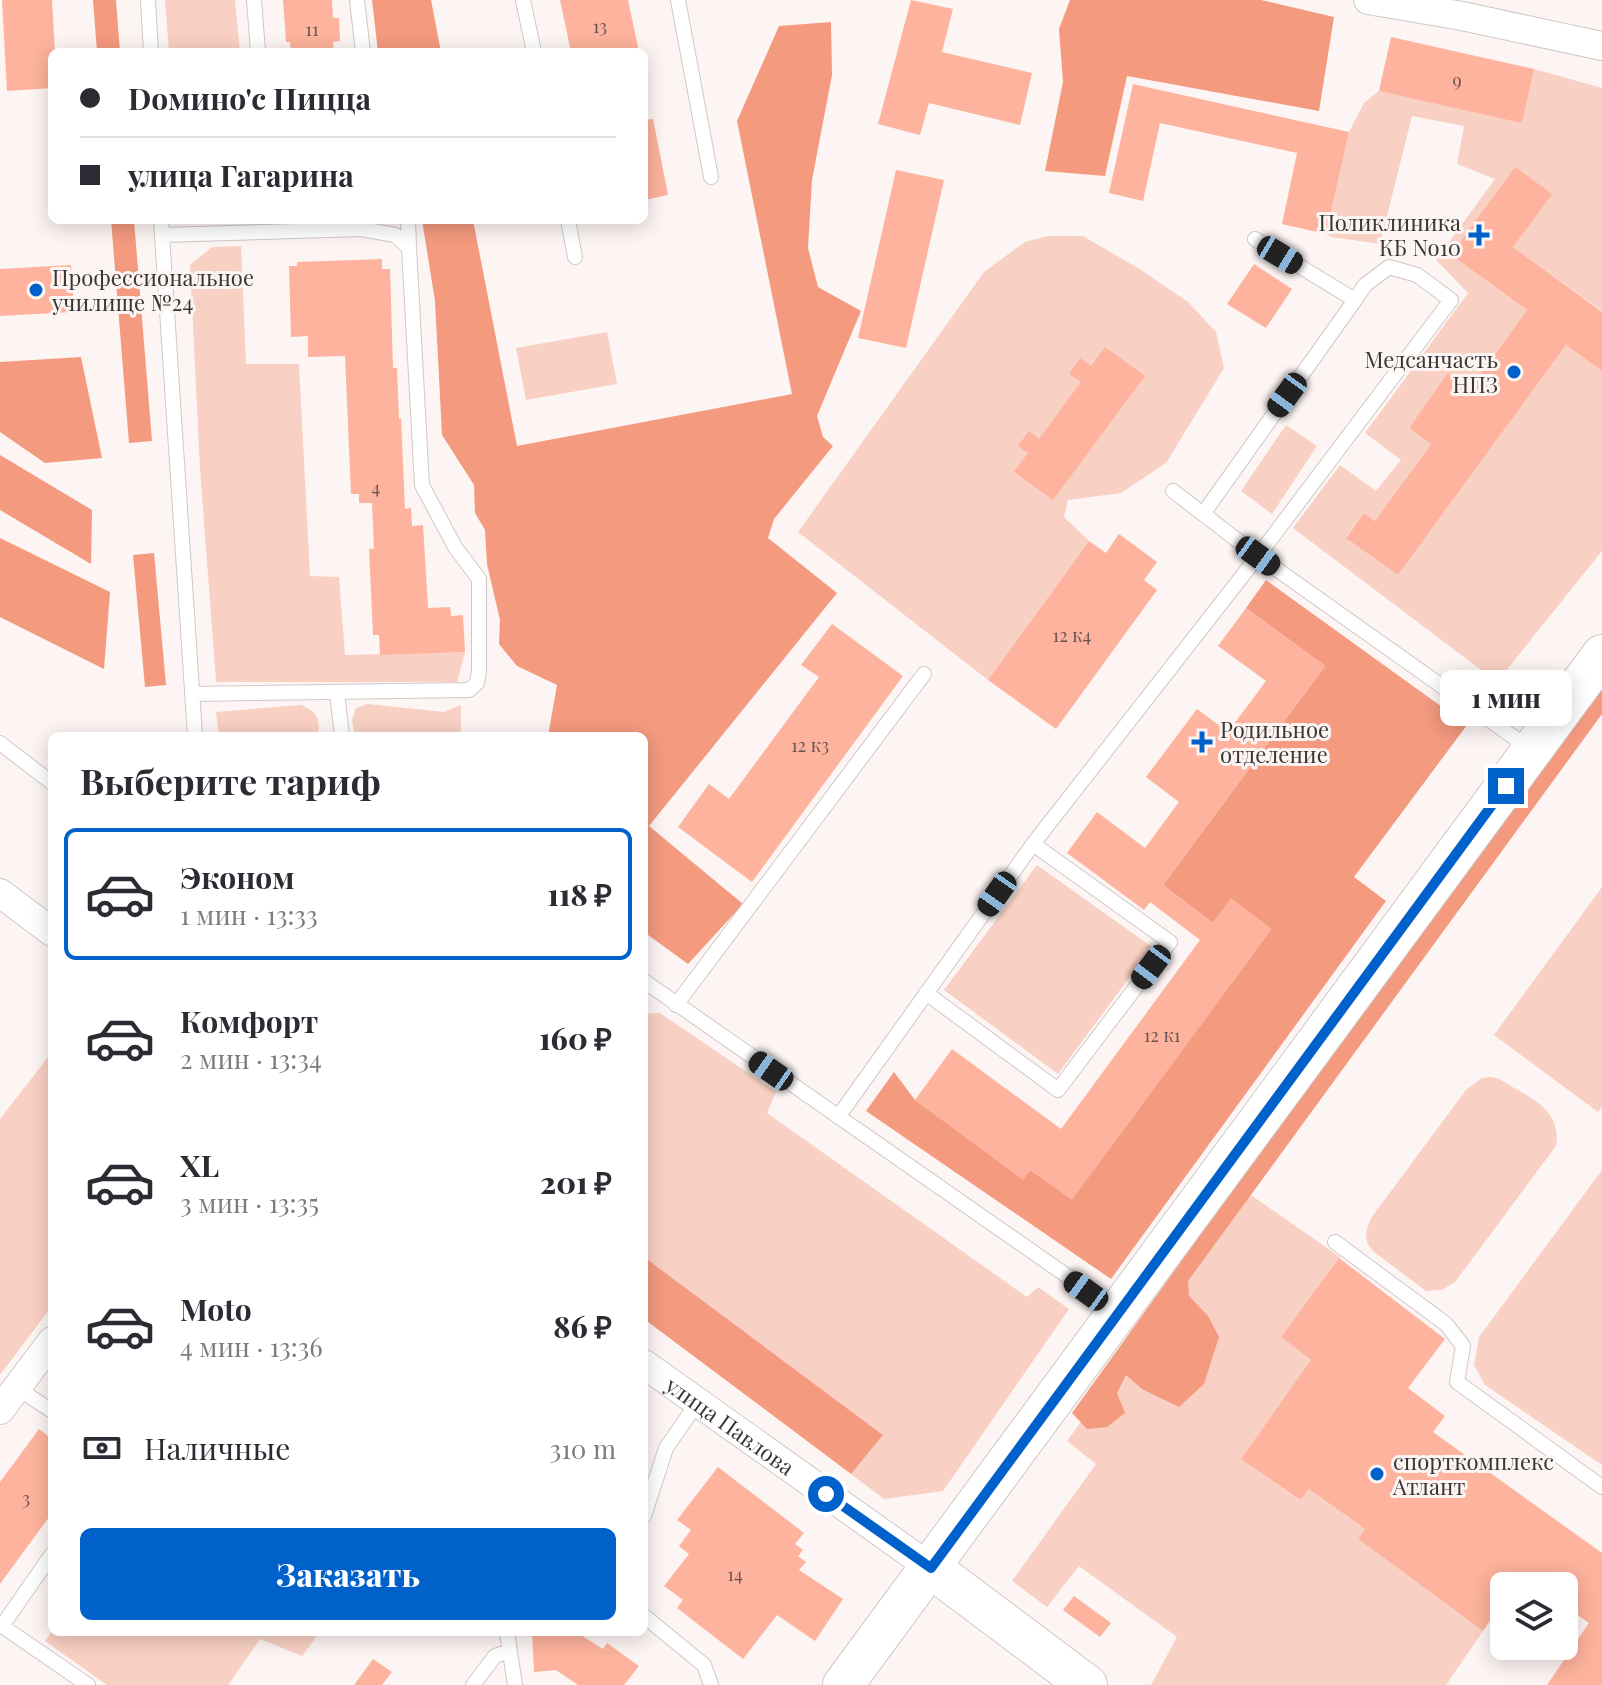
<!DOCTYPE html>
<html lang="ru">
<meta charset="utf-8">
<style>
:root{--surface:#fff;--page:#f2f2f3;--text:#2b2b33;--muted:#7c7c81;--line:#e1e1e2;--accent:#0161ca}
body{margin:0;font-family:"Playfair Display",serif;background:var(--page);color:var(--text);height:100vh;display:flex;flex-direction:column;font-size:30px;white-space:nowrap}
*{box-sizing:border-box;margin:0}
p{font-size:26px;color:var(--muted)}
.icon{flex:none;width:44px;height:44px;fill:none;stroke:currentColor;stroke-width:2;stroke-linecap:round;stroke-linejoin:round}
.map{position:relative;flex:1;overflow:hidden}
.drawer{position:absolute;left:48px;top:732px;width:600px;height:904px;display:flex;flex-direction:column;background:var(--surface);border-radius:12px;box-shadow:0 4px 20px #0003}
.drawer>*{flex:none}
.hud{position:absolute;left:48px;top:48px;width:600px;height:176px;border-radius:12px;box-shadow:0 4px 20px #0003;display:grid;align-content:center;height:176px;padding:0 32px;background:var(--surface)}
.tools{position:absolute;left:1490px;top:1572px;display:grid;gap:16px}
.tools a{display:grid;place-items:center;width:88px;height:88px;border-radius:12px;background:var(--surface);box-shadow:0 4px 20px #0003;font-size:40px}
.end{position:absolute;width:36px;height:36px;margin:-18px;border:10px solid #0161ca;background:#fff;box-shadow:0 0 0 4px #fff}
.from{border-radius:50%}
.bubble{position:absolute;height:56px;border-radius:12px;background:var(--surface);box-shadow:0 4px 20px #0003;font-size:26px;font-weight:800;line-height:56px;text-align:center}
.car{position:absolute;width:24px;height:48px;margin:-24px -12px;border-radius:10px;box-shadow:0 0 6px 2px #0007;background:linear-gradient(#222 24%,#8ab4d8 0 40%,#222 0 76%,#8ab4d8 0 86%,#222 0)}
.hud b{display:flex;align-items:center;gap:28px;height:76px;font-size:30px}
.hud b+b{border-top:2px solid var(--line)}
.hud i{width:20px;height:20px;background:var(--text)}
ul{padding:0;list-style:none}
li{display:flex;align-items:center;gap:24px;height:132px;margin:0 16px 12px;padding:0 16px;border:4px solid transparent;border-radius:12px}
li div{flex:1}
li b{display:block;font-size:30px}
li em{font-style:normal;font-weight:800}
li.active{border-color:var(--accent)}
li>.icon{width:72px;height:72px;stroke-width:1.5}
h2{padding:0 32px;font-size:36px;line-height:96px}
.pay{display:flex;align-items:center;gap:20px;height:88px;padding:0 32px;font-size:30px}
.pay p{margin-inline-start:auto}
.action{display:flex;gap:16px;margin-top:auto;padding:16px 32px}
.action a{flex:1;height:92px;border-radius:12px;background:var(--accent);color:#fff;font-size:32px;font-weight:800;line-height:92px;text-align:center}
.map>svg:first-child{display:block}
.green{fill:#f9d0c4}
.forest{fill:#f49a7f}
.building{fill:#fdb39d}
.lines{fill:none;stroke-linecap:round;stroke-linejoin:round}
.lane-casing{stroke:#d0c8c6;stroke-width:16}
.street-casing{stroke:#d0c8c6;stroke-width:30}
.secondary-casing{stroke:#d0c8c6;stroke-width:42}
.lane{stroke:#fff;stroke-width:14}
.street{stroke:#fff;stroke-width:28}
.secondary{stroke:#fff;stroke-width:40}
.route{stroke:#0161ca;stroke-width:10}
.poi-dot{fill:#0161ca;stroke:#fdf5f3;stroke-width:3}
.labels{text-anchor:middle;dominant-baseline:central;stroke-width:6;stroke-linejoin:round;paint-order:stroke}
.number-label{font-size:18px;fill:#6a5550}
.poi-label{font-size:22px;fill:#393636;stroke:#fdf5f3;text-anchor:start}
.street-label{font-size:22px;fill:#393636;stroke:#fdf5f3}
</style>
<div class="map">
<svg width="1602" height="1685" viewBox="0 0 1602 1685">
<rect width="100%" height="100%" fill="#fdf5f3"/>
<path class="green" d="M 165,0 L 235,0 L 240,52 L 169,52 Z
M 1534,69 L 1602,88 L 1602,311 L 1513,247 L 1451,255 L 1527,310 L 1470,389 L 1448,374 L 1409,428 L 1431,444 L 1375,521 L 1364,513 L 1346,537 L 1398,575 L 1566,345 L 1602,371 L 1602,551 L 1497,682 L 1293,528 L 1340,465 L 1376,491 L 1401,460 L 1365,433 L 1468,293 L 1436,260 L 1495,179 L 1457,164 L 1464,126 L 1412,116 L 1380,244 L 1332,237 L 1326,234 L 1349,132 L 1364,103 L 1379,91 L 1522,122 Z
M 1047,236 L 1083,236 L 1141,270 L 1188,302 L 1216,332 L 1224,368 L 1166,463 L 1121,493 L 1068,500 L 1064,517 L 1089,541 L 988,680 L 798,532 L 984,272 L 1025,242 Z
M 241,246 L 246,364 L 299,364 L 310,576 L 339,577 L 345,655 L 465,652 L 457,682 L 216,682 L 200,469 L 190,265 L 212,247 Z
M 607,332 L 617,384 L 526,400 L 516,348 Z
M 1286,425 L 1317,446 L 1272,514 L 1241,491 Z
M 368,704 L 444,712 L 461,705 L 461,736 L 355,736 L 352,720 L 356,708 Z
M 301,705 C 314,711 319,715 319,730 L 312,736 L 219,736 L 216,712 Z
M 1037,865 L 1152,947 L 1058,1074 L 944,990 Z
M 1602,887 L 1602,1106 L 1598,1112 L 1494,1035 Z
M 660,1013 L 776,1092 L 767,1113 L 1027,1297 L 1038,1287 L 1069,1309 L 943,1491 L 884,1499 L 851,1474 L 883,1435 L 644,1257 L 644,1014 Z
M 52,1052 L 52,1306 L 0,1375 L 0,1119 Z
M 1491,1077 L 1499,1079 C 1527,1097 1562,1107 1556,1146 L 1455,1282 L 1442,1290 L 1426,1291 L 1374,1252 C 1363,1241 1365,1232 1371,1218 L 1466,1090 L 1482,1078 Z
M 1602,1170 L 1602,1465 L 1485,1385 L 1474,1365 L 1479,1337 Z
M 1248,1193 L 1340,1257 L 1281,1337 L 1311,1360 L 1242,1459 L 1299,1500 L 1309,1489 L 1365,1529 L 1358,1539 L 1483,1631 L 1446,1685 L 1151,1685 L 1177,1637 L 1079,1566 L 1047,1607 L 1012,1581 L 1096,1464 L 1067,1441 Z
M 52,1631 L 52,1632 L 320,1632 L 302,1656 L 260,1639 L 228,1685 L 107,1685 L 45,1641 Z"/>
<path class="forest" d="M 93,0 L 116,0 L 120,52 L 97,52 Z
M 372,0 L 431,0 L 441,52 L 378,52 Z
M 1070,0 L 1261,0 L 1334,17 L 1319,111 L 1127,76 L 1105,176 L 1045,171 L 1063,82 L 1059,29 Z
M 831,22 L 832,75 L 812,180 L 808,248 L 818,287 L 861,311 L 817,416 L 823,437 L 833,446 L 774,519 L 768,538 L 837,593 L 649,826 L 743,904 L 688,964 L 644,932 L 644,736 L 548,736 L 557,685 L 517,666 L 499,644 L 500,620 L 487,564 L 485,530 L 475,513 L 474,485 L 442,435 L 435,301 L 422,220 L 473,220 L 517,446 L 792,394 L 737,121 L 779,26 Z
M 111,220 L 134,220 L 152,441 L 129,443 Z
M 81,357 L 102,458 L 45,463 L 0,432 L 0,362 Z
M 0,455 L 92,510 L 91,564 L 0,510 Z
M 0,538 L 110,592 L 104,669 L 0,617 Z
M 154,553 L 166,685 L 145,687 L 133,555 Z
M 1266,580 L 1467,725 L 1354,877 L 1386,901 L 1111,1279 L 866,1111 L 894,1072 L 915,1100 L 1023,1179 L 1030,1170 L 1072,1199 L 1231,899 L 1213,923 L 1163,885 L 1325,666 L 1246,608 Z
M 1602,677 L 1602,714 L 1188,1281 L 1189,1296 L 1208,1316 L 1219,1337 L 1204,1384 L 1179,1407 L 1142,1389 L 1126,1375 L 1117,1393 L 1125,1413 L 1107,1427 L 1087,1429 L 1072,1413 Z
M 644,1257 L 883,1435 L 851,1474 L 644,1319 Z"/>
<path class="building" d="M 2,0 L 52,0 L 55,52 L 52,52 L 52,88 L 7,91 Z
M 283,0 L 332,0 L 333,18 L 339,18 L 340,41 L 333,42 L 334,52 L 291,52 L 290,42 L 286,42 Z
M 560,0 L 628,0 L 639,52 L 571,52 Z
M 911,0 L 953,9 L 942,52 L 1032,73 L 1020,125 L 929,103 L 920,135 L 878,124 Z
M 1391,37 L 1534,69 L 1522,123 L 1379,91 Z
M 1133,84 L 1349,132 L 1326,234 L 1282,224 L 1297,153 L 1160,123 L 1143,201 L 1109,193 Z
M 653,119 L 668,195 L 644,200 L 644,120 Z
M 1515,167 L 1552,194 L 1513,247 L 1602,312 L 1602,371 L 1566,345 L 1398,575 L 1346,538 L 1364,513 L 1375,521 L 1431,444 L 1409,428 L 1448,373 L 1470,389 L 1527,310 L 1451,255 Z
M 896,170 L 944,180 L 906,348 L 858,338 Z
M 382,259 L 382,269 L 390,269 L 393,368 L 397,368 L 399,419 L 401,418 L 405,509 L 411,508 L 412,526 L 423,525 L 428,608 L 450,607 L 451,616 L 463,615 L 465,652 L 380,655 L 379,635 L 373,635 L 369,549 L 374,549 L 372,503 L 359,503 L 359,494 L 351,494 L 345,356 L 308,357 L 308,336 L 291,337 L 289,266 L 297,266 L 297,262 Z
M 1254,264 L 1292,289 L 1266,328 L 1227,304 Z
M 71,265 L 74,312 L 0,316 L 0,269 Z
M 1105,347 L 1145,376 L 1053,500 L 1014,472 L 1028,453 L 1018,446 L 1029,431 L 1039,439 L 1081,382 L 1069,374 L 1080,358 L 1091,366 Z
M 1119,534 L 1157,562 L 1144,580 L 1157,590 L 1056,729 L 988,680 L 1089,541 L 1106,553 Z
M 1246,608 L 1325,666 L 1163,885 L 1213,923 L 1231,898 L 1272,929 L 1072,1200 L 1030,1170 L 1023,1180 L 915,1100 L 952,1049 L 1061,1129 L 1200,940 L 1150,902 L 1144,910 L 1067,853 L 1097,812 L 1145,848 L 1179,802 L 1146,777 L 1197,709 L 1228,732 L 1266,681 L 1218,646 Z
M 832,624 L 903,676 L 752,882 L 678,827 L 709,784 L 729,799 L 819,677 L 801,665 Z
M 1339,1258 L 1445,1339 L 1408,1388 L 1445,1416 L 1433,1432 L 1602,1553 L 1602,1685 L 1547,1685 L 1589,1623 L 1564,1606 L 1564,1586 L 1504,1586 L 1504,1601 L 1483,1631 L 1358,1539 L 1365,1529 L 1309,1489 L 1300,1500 L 1241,1459 L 1311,1360 L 1281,1337 Z
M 39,1429 L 52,1439 L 52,1513 L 0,1584 L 0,1482 Z
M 718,1467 L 804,1533 L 795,1544 L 803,1550 L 798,1556 L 806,1562 L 799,1570 L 843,1599 L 815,1641 L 777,1615 L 743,1659 L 677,1608 L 683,1600 L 664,1586 L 689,1554 L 679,1546 L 691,1530 L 677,1520 Z
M 1074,1596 L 1111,1623 L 1100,1637 L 1063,1610 Z
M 532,1632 L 576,1632 L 603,1649 L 607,1643 L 639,1666 L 624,1685 L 578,1685 L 556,1670 L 534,1672 Z
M 373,1659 L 392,1672 L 382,1685 L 354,1685 Z"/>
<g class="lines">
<g class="lane-casing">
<path id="lane" d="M 148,0 L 151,52
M 254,0 L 258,52
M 357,0 L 363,52
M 523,0 L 534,52
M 678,0 L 711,177
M 161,220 L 195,736
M 408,220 L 409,248
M 568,220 L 575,257
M 162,235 L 361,229 L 395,235 L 409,248 L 422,485 L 455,547 L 479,579 L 479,671 L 477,683 L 469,690 L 192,694
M 1173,491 L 1258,556 L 1529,748
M 1203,514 L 1355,300
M 337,693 L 342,736
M 0,743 L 52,783
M 644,981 L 1116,1310
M 926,993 L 1058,1090 L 1170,942 L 1033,844
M 676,1005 L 924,674
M 838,1117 L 1033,844 L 1258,556 L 1451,300 L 1417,275 L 1389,267 L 1365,285 L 1355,300 L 1255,239
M 1335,1242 L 1446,1324 L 1463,1346 L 1457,1382 L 1602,1487
M 17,1388 L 52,1411
M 644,1516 L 666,1448 L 698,1402
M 52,1554 L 2,1626 L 88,1685
M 644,1616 L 704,1665 L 711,1685
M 507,1632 L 515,1685
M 473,1685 L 495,1656 L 509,1651"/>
</g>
<g class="street-casing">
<g id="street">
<path d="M 1368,0 L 1462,16 L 1602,46"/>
<path d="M 0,893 L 52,932"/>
<path id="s1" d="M 644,1364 L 931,1568"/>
<path d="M 0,1410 L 52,1341"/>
</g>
</g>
<g class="secondary-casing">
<path id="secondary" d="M 931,1568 L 1087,1685
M 843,1685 L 1602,655"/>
</g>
<use href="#lane" class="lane"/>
<use href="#street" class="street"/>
<use href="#secondary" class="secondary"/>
</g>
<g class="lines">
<path class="route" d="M 826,1494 L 931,1568 L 1506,786"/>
</g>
<g class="poi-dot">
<path d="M1475 223h8v8h8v8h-8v8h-8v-8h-8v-8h8z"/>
<circle cx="36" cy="290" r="8"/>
<circle cx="1514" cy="372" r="8"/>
<path d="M1198 730h8v8h8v8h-8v8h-8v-8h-8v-8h8z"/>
<circle cx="1377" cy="1474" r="8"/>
</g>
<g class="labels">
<g class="number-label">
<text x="600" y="26">13</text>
<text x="312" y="29">11</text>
<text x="1457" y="80">9</text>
<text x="376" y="487">4</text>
<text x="1072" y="635">12 к4</text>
<text x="810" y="745">12 к3</text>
<text x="1162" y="1035">12 к1</text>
<text x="26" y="1498">3</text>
<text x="735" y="1574">14</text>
</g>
<g class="poi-label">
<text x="1461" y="222" text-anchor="end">Поликлиника<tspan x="1461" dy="25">КБ No10</tspan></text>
<text x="52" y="277">Профессиональное<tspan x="52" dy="25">училище №24</tspan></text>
<text x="1498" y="359" text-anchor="end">Медсанчасть<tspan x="1498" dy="25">НПЗ</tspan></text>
<text x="1220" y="729">Родильное<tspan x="1220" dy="25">отделение</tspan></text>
<text x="1393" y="1461">спорткомплекс<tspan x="1393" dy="25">Атлант</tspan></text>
</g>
<g class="street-label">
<text stroke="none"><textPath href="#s1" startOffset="106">улица Павлова</textPath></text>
</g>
</g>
</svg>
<div class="tools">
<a><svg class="icon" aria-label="layers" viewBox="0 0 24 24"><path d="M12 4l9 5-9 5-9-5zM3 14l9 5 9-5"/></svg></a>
</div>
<i class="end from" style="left:826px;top:1494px"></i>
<i class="end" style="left:1506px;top:786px"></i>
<div class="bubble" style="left:1440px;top:670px;width:132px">1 мин</div>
<i class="car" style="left:1280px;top:255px;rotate:121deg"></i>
<i class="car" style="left:1287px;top:395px;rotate:216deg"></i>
<i class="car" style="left:1258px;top:556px;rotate:126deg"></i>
<i class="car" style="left:997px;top:894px;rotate:215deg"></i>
<i class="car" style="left:1151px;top:967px;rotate:217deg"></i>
<i class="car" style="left:771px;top:1071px;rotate:305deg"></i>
<i class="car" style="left:1086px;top:1291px;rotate:306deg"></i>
<div class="hud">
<b><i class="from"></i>Doмино'с Пицца</b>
<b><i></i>улица Гагарина</b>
</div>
<section class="drawer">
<h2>Выберите тариф</h2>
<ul>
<li class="active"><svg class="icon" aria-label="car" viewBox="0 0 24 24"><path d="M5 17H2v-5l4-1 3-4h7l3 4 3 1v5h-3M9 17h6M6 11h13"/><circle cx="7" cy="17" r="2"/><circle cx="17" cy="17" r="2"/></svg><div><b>Эконом</b><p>1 мин · 13:33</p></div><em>118 ₽</em></li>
<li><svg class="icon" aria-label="car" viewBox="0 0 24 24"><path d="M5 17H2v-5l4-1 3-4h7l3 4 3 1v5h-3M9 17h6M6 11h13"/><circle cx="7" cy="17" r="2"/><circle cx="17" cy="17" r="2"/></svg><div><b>Комфорт</b><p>2 мин · 13:34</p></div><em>160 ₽</em></li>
<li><svg class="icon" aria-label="car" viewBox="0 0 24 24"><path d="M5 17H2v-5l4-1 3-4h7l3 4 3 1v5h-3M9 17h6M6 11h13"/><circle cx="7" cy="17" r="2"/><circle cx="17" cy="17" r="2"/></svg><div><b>XL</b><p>3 мин · 13:35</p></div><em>201 ₽</em></li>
<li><svg class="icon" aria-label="car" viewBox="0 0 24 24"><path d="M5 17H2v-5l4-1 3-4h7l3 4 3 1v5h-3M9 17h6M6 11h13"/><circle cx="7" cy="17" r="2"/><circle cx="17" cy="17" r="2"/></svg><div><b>Moto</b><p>4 мин · 13:36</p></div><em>86 ₽</em></li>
</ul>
<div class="pay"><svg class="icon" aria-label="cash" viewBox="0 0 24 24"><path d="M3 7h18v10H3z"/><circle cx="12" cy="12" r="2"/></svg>Наличные<p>310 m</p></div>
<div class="action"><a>Заказать</a></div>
</section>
</div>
